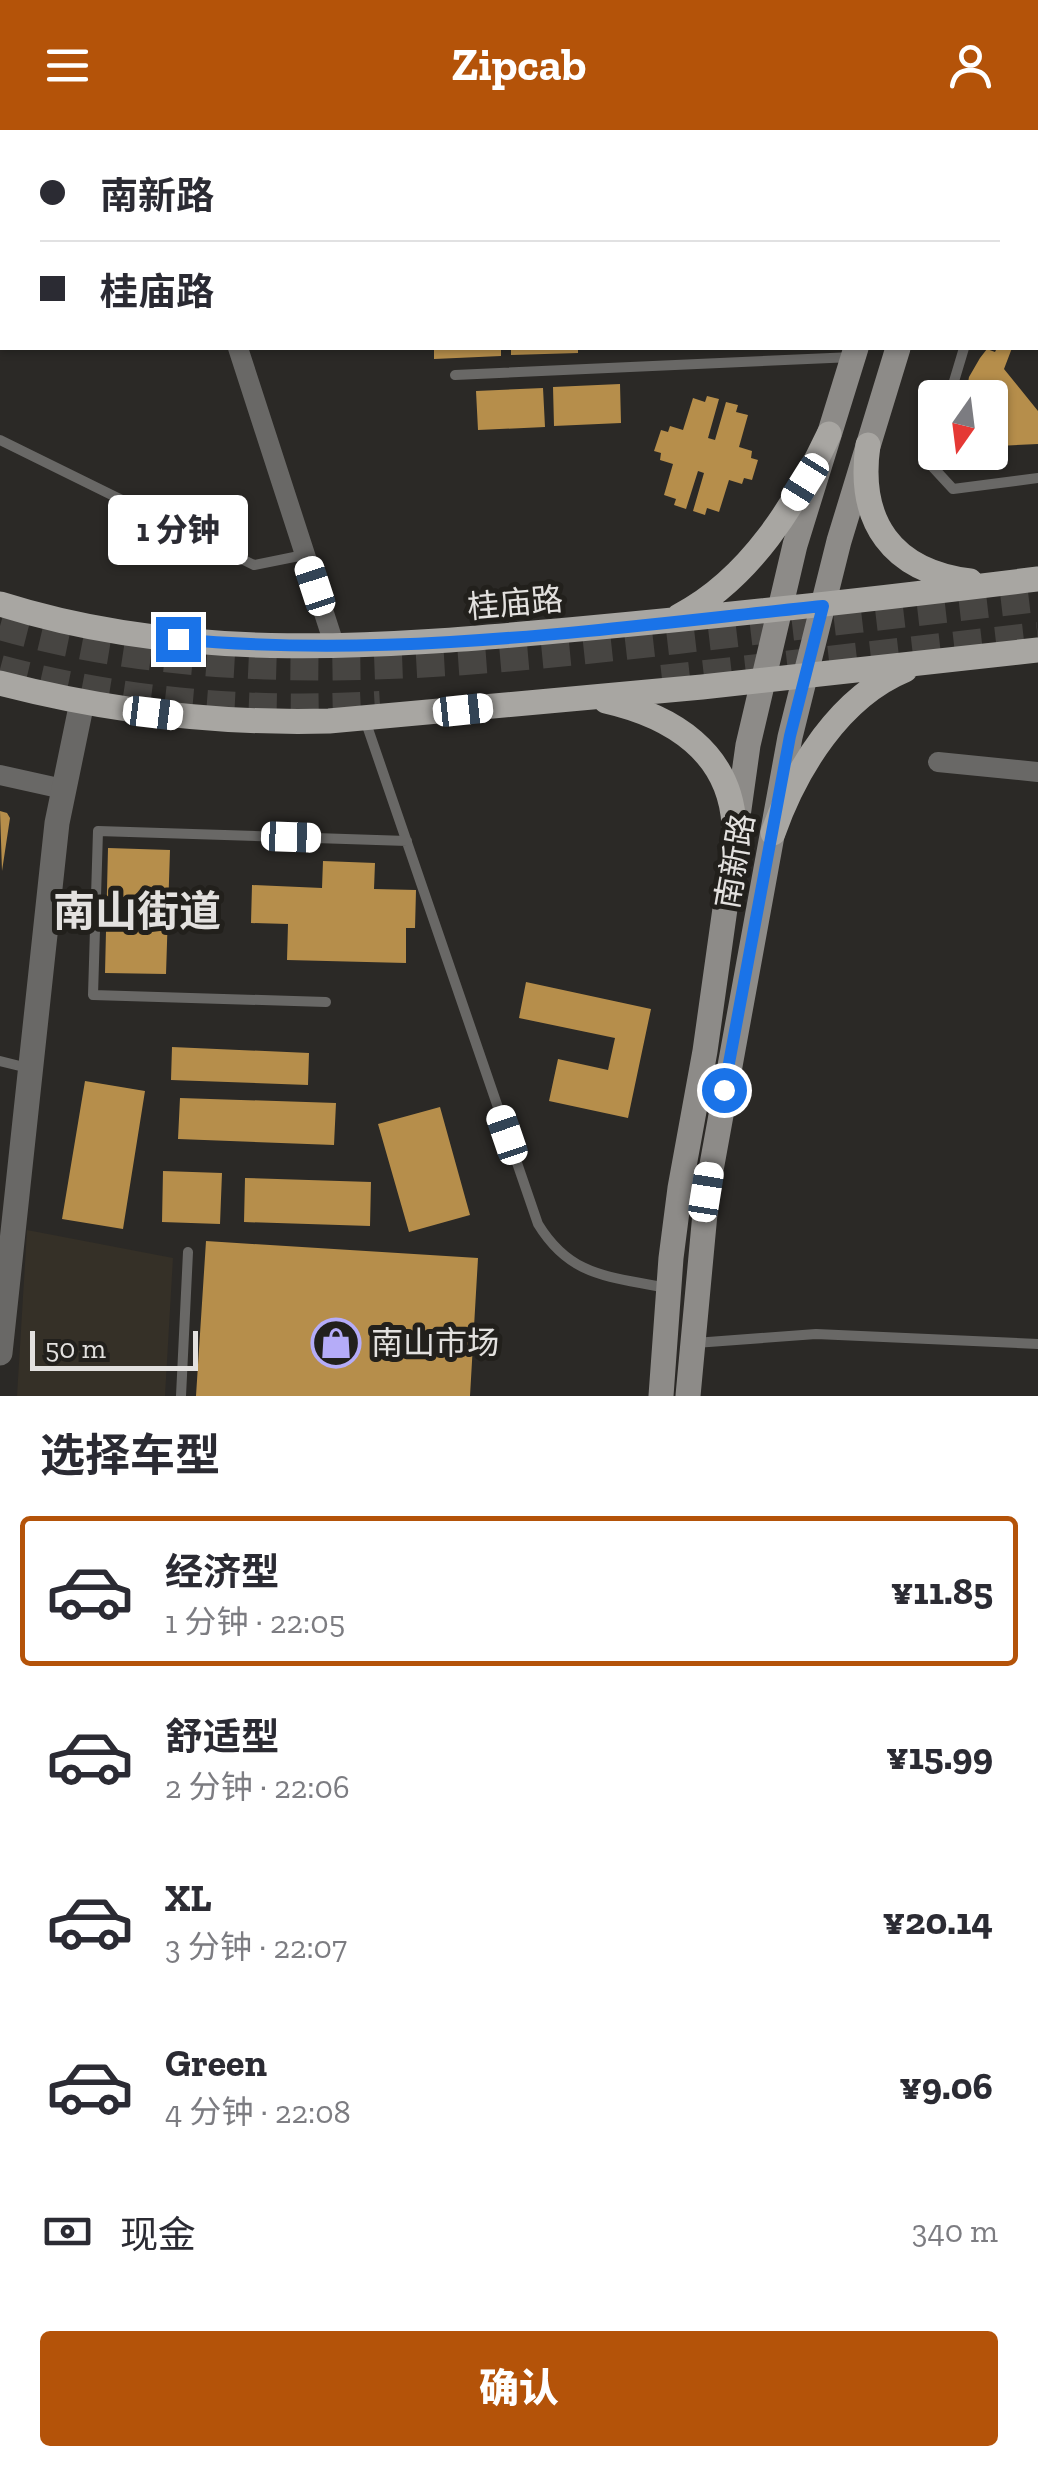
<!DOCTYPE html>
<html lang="zh">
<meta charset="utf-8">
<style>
:root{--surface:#fff;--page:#f2f2f3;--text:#2b2b33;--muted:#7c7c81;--line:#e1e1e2;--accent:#b45309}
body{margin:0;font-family:"Zilla Slab","Noto Sans SC",serif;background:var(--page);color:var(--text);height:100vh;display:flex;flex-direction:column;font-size:38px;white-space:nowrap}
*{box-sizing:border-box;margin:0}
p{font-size:32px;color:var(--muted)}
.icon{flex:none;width:55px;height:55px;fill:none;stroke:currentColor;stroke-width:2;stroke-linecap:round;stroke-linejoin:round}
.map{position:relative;height:1266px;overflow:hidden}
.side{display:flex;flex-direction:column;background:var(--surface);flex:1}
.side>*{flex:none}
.banner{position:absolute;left:0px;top:0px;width:1040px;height:220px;box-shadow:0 2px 8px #0004;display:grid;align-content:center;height:220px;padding:0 40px;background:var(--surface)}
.needle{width:65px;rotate:194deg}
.buttons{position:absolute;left:918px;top:250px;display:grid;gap:20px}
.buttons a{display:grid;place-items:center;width:90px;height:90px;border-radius:10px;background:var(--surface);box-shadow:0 2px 8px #0004;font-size:50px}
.scale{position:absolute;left:30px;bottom:25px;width:168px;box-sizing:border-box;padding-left:10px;border:5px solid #e3e1df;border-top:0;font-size:28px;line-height:35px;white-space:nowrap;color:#e3e1df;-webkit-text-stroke:8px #22201c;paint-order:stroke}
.end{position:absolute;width:45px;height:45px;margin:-22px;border:12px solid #1a73e8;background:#fff;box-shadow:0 0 0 5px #fff}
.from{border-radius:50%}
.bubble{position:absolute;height:70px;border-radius:10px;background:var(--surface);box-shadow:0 2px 8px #0004;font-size:32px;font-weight:800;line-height:70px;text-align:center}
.car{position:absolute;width:30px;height:60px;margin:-30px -15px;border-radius:12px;box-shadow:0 0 8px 2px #0007;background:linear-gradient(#fff 24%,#345 0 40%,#fff 0 76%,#345 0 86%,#fff 0)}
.banner b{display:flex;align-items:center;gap:35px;height:95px;font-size:38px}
.banner b+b{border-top:2px solid var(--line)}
.banner i{width:25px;height:25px;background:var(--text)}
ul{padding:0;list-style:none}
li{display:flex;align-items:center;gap:30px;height:150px;margin:0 20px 15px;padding:0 20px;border:5px solid transparent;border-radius:10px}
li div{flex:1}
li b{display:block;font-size:38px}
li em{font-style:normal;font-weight:800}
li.selected{border-color:var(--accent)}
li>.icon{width:90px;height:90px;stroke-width:1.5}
h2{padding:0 40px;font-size:45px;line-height:120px}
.pay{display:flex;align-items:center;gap:25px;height:110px;padding:0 40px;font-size:38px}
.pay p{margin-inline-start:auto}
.primary-button{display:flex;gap:20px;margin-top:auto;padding:20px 40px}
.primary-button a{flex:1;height:115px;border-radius:10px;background:var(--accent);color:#fff;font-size:40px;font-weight:800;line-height:115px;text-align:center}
header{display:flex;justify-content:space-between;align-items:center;height:130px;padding:0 40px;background:var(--accent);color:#fff;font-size:45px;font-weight:800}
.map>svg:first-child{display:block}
.built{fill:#353027}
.building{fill:#b68e4b}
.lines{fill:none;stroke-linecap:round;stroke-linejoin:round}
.trunk-tunnel{stroke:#474542;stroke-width:28;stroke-dasharray:28 14;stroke-linecap:butt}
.service{stroke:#696866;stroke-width:10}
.minor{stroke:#696866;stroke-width:20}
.tertiary{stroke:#696866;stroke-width:25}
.secondary{stroke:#8d8b88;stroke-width:25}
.primary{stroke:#a8a6a2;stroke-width:25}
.route{stroke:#1a73e8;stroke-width:12}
.labels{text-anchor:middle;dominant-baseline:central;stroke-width:10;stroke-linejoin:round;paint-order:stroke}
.street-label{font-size:32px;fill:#e3e1df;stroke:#22201c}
.poi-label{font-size:32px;fill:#e3e1df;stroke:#22201c;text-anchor:start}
.district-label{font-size:42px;font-weight:bold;fill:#e3e1df;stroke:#22201c}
</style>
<header><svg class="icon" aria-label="menu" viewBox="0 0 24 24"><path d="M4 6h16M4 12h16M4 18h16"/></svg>Zipcab<svg class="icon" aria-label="person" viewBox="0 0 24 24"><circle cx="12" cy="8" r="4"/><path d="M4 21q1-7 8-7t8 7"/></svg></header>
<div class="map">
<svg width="1038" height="1266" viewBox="0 0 1038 1266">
<rect width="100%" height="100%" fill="#2b2926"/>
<path class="built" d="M 27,1100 L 173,1128 L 165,1266 L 17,1266 Z"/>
<path class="building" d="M 434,218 L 501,218 L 501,226 L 434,229 Z
M 511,218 L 578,218 L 578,223 L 511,225 Z
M 997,218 L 1012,218 L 1004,239 L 1038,281 L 1038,314 L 998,316 L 995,291 L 990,284 L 990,268 L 965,268 L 969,247 L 980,228 L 987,219 L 995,222 Z
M 620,254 L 621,293 L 554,296 L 553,257 Z
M 543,258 L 545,297 L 478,300 L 476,261 Z
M 707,266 L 719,269 L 708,308 L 715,310 L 726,272 L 738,275 L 736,282 L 748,285 L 739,317 L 752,321 L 751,328 L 758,330 L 752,350 L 744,348 L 742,354 L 729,350 L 719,382 L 707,378 L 705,385 L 693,381 L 704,343 L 698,341 L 686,379 L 674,375 L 676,369 L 664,365 L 673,334 L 660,330 L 661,323 L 654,321 L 661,300 L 668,302 L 670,296 L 683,300 L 693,268 L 705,272 Z
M 0,681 L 7,683 L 10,688 L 2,741 Z
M 108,718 L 170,720 L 166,844 L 105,843 Z
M 323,731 L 375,733 L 374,759 L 416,760 L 415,798 L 406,798 L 406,833 L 287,830 L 288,794 L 251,793 L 252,755 L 322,758 Z
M 526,852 L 651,879 L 628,988 L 549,971 L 558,929 L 608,940 L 615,908 L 519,888 Z
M 172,917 L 309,923 L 308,955 L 171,950 Z
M 85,951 L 145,961 L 123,1099 L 62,1089 Z
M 180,968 L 336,973 L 334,1015 L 178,1009 Z
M 440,977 L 470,1085 L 409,1102 L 378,994 Z
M 163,1041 L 222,1043 L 220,1094 L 162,1092 Z
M 245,1048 L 371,1052 L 370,1096 L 244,1092 Z
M 206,1111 L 478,1128 L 470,1266 L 196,1266 Z"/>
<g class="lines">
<path class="trunk-tunnel" d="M 0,496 C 220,559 453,536 677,510 C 797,496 918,482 1038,468
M 0,539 C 123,572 253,583 380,575
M 662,549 L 1038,506"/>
<path class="service" d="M 1029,2 L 1030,0
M 455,245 L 853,227
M 949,268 L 964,218
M 0,310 L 254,435 L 304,425
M 935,312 L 929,333 L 953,359 L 1038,348
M 365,590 L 538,1094 C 571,1148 610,1146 666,1158
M 326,872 L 93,865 L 98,701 L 407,711
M 0,931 L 28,938
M 695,1213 L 816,1204 L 1038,1214
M 181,1266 L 188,1122"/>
<path class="minor" d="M 209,0 L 209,2
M 238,218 L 335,517
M 938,632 L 1038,642
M 0,645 L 63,659"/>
<path class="tertiary" d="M 0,1223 L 57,693 L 82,572"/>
<path class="secondary" d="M 923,2 L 924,0
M 963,2 L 964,0
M 661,1266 L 671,1128 L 680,1058 L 705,921 L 748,615 L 795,415 L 856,218
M 688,1266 L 707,1062 L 790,607 L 839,411 L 898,218"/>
<path class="primary" d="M 868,315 C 857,392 892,441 970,451
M 0,474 C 189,534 385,517 579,499 C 732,485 885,468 1038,449
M 679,486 C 750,449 796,374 829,304
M 0,553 C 108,581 218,594 329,591 L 702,557 L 1038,520
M 606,571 C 672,586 730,622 734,695
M 773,703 C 796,638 840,567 905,540"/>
</g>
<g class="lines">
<path class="route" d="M 178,509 C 392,530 609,498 823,476 L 790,606 L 724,960"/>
</g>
<defs>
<g id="shop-ring" transform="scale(2.5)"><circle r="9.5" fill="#22201c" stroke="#b5acf8" stroke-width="1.5"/><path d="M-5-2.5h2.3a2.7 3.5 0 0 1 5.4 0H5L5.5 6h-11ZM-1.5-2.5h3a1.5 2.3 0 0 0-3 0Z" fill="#b5acf8"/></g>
</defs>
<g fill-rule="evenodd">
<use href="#shop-ring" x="336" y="1213"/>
</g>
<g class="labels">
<g class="street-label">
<text transform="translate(515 473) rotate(-5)">桂庙路</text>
<text transform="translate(735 731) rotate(-80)">南新路</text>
</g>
<g class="poi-label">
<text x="371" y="1213">南山市场</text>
</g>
<g class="district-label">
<text x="137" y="781">南山街道</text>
</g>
</g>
</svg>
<div class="buttons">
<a><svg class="needle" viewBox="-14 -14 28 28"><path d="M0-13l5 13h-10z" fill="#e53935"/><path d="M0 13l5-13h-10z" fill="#7c7c81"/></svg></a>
</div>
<div class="scale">50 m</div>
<i class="end from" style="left:724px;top:960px"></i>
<i class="end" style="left:178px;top:509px"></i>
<div class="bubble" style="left:108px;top:365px;width:140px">1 分钟</div>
<i class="car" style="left:805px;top:352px;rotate:212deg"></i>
<i class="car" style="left:315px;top:456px;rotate:342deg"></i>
<i class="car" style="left:463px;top:580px;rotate:84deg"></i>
<i class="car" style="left:153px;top:583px;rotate:97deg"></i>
<i class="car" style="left:291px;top:707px;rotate:92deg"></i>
<i class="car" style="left:507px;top:1005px;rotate:341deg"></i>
<i class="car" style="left:706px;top:1062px;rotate:9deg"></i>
<div class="banner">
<b><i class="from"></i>南新路</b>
<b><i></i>桂庙路</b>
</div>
</div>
<section class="side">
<h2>选择车型</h2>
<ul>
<li class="selected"><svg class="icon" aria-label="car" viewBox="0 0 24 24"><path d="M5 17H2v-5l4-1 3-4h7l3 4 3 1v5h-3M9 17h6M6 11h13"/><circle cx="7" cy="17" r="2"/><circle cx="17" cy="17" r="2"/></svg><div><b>经济型</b><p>1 分钟 · 22:05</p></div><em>¥11.85</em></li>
<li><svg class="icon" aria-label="car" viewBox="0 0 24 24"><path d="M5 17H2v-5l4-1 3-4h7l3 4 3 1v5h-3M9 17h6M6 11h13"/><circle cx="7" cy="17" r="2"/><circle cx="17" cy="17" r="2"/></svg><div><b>舒适型</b><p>2 分钟 · 22:06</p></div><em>¥15.99</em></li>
<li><svg class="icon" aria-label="car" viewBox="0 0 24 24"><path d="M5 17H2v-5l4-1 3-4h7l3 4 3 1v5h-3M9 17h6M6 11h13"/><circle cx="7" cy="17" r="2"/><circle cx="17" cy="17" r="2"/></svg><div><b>XL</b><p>3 分钟 · 22:07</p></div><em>¥20.14</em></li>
<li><svg class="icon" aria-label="car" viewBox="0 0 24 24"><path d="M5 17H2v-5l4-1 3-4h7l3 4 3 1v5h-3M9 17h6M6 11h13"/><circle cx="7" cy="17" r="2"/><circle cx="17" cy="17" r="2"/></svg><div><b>Green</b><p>4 分钟 · 22:08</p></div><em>¥9.06</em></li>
</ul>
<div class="pay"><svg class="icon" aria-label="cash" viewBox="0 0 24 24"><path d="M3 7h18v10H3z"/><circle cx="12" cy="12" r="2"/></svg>现金<p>340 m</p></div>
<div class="primary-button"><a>确认</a></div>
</section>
